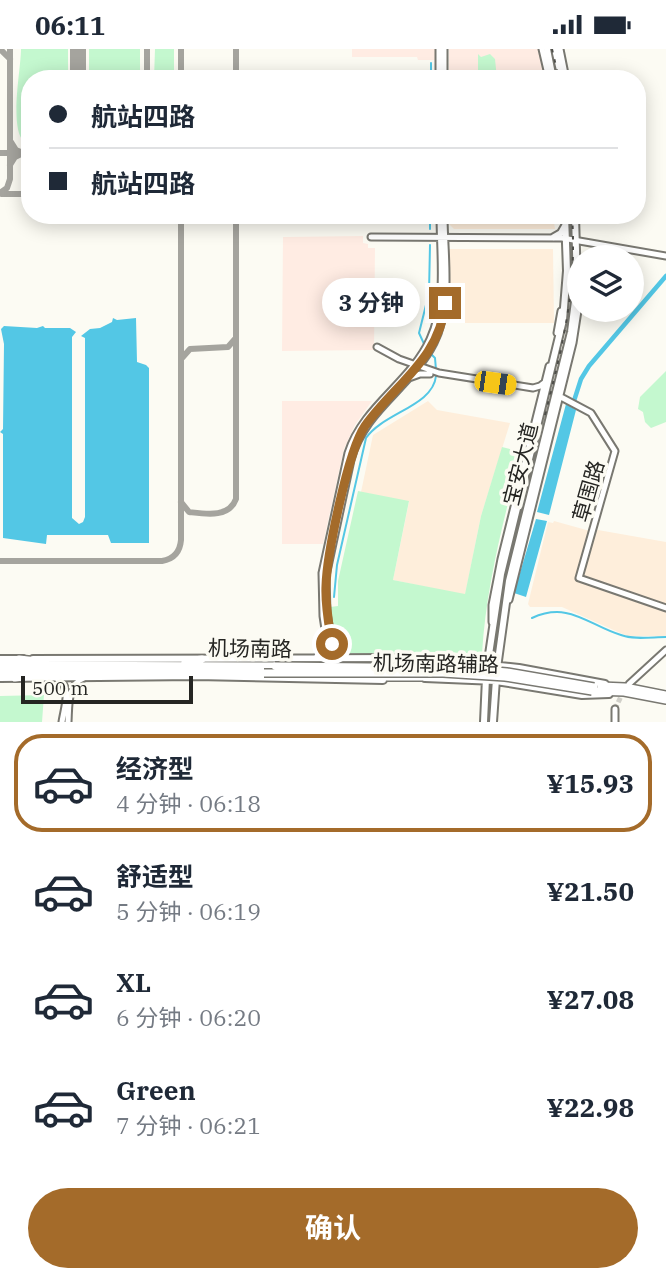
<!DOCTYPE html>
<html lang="zh">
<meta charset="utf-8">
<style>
:root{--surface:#fff;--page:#f6f6f7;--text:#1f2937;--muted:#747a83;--line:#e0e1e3;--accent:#a46b2a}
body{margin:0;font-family:"IBM Plex Serif","Noto Sans SC",serif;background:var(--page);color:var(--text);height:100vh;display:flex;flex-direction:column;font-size:26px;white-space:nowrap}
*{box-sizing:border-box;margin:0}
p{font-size:23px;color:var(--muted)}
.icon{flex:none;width:38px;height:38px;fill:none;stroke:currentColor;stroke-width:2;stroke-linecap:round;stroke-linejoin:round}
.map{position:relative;height:673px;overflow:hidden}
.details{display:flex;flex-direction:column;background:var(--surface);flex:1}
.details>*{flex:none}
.banner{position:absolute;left:21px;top:21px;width:625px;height:154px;border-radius:28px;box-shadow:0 4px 18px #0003;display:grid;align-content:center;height:154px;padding:0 28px;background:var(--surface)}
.buttons{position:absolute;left:567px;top:196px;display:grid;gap:14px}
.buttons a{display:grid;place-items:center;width:77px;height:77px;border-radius:50%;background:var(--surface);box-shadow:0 4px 18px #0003;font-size:35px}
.scale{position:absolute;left:21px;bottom:18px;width:172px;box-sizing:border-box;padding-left:7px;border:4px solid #252522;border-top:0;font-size:19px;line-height:24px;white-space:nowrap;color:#252522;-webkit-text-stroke:5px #fcfbf3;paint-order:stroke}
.end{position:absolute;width:32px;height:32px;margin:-16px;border:9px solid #a46b2a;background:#fff;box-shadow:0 0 0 4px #fff}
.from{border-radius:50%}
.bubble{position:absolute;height:49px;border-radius:24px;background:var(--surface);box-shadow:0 4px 18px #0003;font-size:23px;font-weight:700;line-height:49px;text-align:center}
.car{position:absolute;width:21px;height:42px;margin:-21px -10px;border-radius:9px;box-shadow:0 0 5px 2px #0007;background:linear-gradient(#f5c518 24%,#345 0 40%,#f5c518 0 76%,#345 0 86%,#f5c518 0)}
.banner b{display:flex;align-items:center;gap:24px;height:66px;font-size:26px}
.banner b+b{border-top:2px solid var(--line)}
.banner i{width:18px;height:18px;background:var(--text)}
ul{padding:12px 0 0;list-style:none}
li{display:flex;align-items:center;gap:21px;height:98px;margin:0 14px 10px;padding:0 14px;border:4px solid transparent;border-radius:28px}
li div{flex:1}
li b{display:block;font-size:26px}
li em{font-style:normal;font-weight:700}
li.active{border-color:var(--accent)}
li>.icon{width:63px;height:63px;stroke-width:1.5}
.action{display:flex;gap:14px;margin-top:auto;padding:14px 28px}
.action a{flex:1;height:80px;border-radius:42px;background:var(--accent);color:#fff;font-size:28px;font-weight:700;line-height:80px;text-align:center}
.status{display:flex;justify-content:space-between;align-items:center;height:49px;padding:0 35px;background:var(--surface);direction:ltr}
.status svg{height:19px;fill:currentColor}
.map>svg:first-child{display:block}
.commercial{fill:#ffece3}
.industrial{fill:#feeedb}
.green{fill:#c4f8cf}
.water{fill:#53c7e5}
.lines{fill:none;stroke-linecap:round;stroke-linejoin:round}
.stream{stroke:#53c7e5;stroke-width:2}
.river{stroke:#53c7e5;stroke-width:4.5}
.taxiway{stroke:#a5a49e;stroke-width:6}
.runway{stroke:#a5a49e;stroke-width:16}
.secondary-tunnel{stroke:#d1d0c9;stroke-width:5;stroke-dasharray:5 2.5;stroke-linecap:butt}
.secondary-casing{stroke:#797871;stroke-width:9}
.primary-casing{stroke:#797871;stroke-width:10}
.highway-casing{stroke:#797871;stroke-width:10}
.secondary{stroke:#fff;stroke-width:5}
.primary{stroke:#fff;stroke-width:6}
.highway{stroke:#fff;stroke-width:7}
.rail{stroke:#4e4e4a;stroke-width:2;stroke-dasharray:3.5 7;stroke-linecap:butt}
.highway-bridge-casing{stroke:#797871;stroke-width:10;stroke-linecap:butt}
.highway-bridge{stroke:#fff;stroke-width:7}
.route{stroke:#a46b2a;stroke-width:9}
.labels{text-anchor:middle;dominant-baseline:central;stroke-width:7;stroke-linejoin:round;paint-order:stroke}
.street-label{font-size:21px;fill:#252522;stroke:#fcfbf3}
</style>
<div class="status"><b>06:11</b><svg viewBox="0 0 49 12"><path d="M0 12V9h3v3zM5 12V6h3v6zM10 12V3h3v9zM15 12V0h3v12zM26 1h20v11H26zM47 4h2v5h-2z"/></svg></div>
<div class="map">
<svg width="666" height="673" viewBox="0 0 666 673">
<rect width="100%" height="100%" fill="#fcfbf3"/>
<path class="commercial" d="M 352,0 L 435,0 L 435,11 L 418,11 L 417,8 L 352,8 Z
M 449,0 L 538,0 L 546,30 L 449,30 Z
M 363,187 L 363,194 L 368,195 L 368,199 L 375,199 L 374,301 L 282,302 L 283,188 Z
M 282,352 L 372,352 L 355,376 L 344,400 L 323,495 L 282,495 Z"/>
<path class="industrial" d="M 449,166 L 553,166 L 555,180 L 454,180 L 449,175 Z
M 448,200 L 553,200 L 554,274 L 448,274 Z
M 428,352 L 437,361 L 510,374 L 481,467 L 465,546 L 393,531 L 409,453 L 361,443 L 373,386 Z
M 554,472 L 590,482 L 598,481 L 666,493 L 666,587 L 627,587 L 562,558 L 530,558 L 528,555 L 548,473 L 553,474 Z"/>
<path class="green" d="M 21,0 L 68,0 L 68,30 L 30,30 L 30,94 L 24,93 C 9,78 21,21 21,0 Z
M 89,0 L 140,0 L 140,30 L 89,30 Z
M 155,0 L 174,0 L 174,30 L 154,30 Z
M 478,5 L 481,8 L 490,5 L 495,10 L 497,30 L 478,30 Z
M 666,322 L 666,373 L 651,379 L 645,373 L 643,363 L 638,360 L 640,348 Z
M 502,398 L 521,403 C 504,470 486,536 482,605 L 477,609 L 345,604 L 337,598 L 330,558 L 338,557 L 338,532 L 358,442 L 409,452 L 393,531 L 465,545 L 481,467 Z
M 44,646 L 42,673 L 0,673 L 0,647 Z"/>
<path class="water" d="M 113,269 L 117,271 L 136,269 L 137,313 L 146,316 L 149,319 L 149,494 L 111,494 L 108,486 L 47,486 L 46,495 L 3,489 L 3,385 L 0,383 L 3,380 L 4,295 L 1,280 L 4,277 L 37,279 L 43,277 L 45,279 L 70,279 L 76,283 L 72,288 L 72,469 L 79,475 L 83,473 L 85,468 L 85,289 L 81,287 L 90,280 L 100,279 L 112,273 Z
M 566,355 L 576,361 L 549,466 L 537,463 Z
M 536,470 L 547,472 L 526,548 L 514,544 Z"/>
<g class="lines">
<path class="stream" d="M 431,30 L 431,14
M 430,180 L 430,166
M 425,297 L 419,284 L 429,244 L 430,196
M 430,304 L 435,309 L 436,321
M 334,548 L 337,516 L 366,389 C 383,364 433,357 436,327
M 532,569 C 569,552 588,576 621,586 C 634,591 652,588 666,588"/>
<path class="river" d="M 573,355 L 581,330 L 589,317 L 666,227"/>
<path class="taxiway" d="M 0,0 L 10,10
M 236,0 L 236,30
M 147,30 L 147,0
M 181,30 L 181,0
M 0,104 L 30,104
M 10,116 L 15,108 L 23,104 L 16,101 L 11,93
M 0,144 L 7,139 L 10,130 L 10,0
M 2,145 L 30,145
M 182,309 L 190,300 L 228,298 L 235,290
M 181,453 L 189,463 C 206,465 229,469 236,450 L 236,166
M 0,512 L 162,512 C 174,510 180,503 181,491 L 181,166"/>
<path class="runway" d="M 78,30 L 78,0"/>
<path class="secondary-tunnel" d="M 615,660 L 624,641"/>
<g class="secondary-casing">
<path id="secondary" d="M 439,0 L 439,30
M 444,0 L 444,30
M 542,0 L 549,30
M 560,0 L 566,30
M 371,188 L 562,189 L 666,207
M 557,284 L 561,262
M 377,298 L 399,310 L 439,324 L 533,339 L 540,337 L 544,334
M 409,329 L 420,325 L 430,325
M 559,347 L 591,364 L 615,402 L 579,529 L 666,559
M 509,551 L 573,294 L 579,255
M 492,573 L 492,556 L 501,510 L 549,317
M 331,620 L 323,567 L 322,524 L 348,404 C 363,357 410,334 430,290 C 447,254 440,206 440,166
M 336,620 L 327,564 L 326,527 L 351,411 C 364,361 412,338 434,294 C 453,256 444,207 444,166
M 56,629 C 73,636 64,659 62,673
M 629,635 L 666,601
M 68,673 C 69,657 67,635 84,629
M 615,673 L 615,660"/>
</g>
<g class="primary-casing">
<path id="primary" d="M 547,0 L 553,30
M 555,0 L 562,30
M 554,188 L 561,184 L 565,177
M 331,590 L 337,603 L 346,608
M 317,608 L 324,604 L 327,591
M 0,610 L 23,610
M 33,610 L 397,609
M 432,610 L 519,619 L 605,635
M 487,619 L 501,525 L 563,271 L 567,222 L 565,166
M 497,619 L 509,532 L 571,283 L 577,237 L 575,166
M 0,629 L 197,627 L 383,631
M 425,629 L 496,632 L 582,646 L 609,645
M 484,673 L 486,629
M 493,673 L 496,630"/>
</g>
<g class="highway-casing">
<path id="highway" d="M 19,610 L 37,612
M 185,612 L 202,610
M 394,612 L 437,611
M 0,616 L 275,617
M 0,623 L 264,624
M 379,628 L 428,628
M 15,629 L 31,627
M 601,637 L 625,638 L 666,646
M 592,642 L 624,643 L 666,651"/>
</g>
<use href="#secondary" class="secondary"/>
<use href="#primary" class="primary"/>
<use href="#highway" class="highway"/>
<path class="rail" d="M 552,0 L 559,30
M 545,366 C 563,294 577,242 572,166"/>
<g class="highway-bridge-casing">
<path id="highway-bridge" d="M 275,617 L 462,619 L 507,623 L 594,638
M 264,624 L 443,624 L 505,628 L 592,642"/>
</g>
<use href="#highway-bridge" class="highway-bridge"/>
</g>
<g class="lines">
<path class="route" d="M 332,595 C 329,576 325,557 326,537 C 327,505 348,402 365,377 C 394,336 441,309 445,254"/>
</g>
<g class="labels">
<g class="street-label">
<text transform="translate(520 415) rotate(-76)">宝安大道</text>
<text transform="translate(588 442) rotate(-74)">草围路</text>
<text transform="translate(250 599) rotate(1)">机场南路</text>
<text transform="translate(436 614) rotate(1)">机场南路辅路</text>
</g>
</g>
</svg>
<div class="buttons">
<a><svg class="icon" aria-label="layers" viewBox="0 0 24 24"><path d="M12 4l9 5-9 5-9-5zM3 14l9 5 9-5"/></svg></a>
</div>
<div class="scale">500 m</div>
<i class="end from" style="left:332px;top:595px"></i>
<i class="end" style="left:445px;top:254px"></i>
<div class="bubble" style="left:322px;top:229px;width:98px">3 分钟</div>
<i class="car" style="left:495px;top:334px;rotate:98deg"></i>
<div class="banner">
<b><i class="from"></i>航站四路</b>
<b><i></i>航站四路</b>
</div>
</div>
<section class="details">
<ul>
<li class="active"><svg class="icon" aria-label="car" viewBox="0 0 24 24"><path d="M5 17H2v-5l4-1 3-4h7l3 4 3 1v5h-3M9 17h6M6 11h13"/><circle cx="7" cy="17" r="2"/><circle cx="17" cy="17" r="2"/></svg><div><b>经济型</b><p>4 分钟 · 06:18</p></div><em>¥15.93</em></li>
<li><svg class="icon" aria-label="car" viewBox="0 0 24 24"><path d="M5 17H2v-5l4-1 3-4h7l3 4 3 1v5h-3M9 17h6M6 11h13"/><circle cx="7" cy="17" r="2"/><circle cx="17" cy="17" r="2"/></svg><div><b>舒适型</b><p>5 分钟 · 06:19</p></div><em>¥21.50</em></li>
<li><svg class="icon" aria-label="car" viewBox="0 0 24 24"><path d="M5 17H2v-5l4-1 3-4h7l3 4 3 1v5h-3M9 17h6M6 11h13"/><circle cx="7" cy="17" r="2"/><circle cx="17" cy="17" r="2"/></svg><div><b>XL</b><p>6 分钟 · 06:20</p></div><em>¥27.08</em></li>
<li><svg class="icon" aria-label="car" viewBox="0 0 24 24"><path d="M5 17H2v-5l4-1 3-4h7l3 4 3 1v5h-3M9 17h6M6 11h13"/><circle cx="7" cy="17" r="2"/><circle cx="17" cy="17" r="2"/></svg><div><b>Green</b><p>7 分钟 · 06:21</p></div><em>¥22.98</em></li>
</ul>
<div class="action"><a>确认</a></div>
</section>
